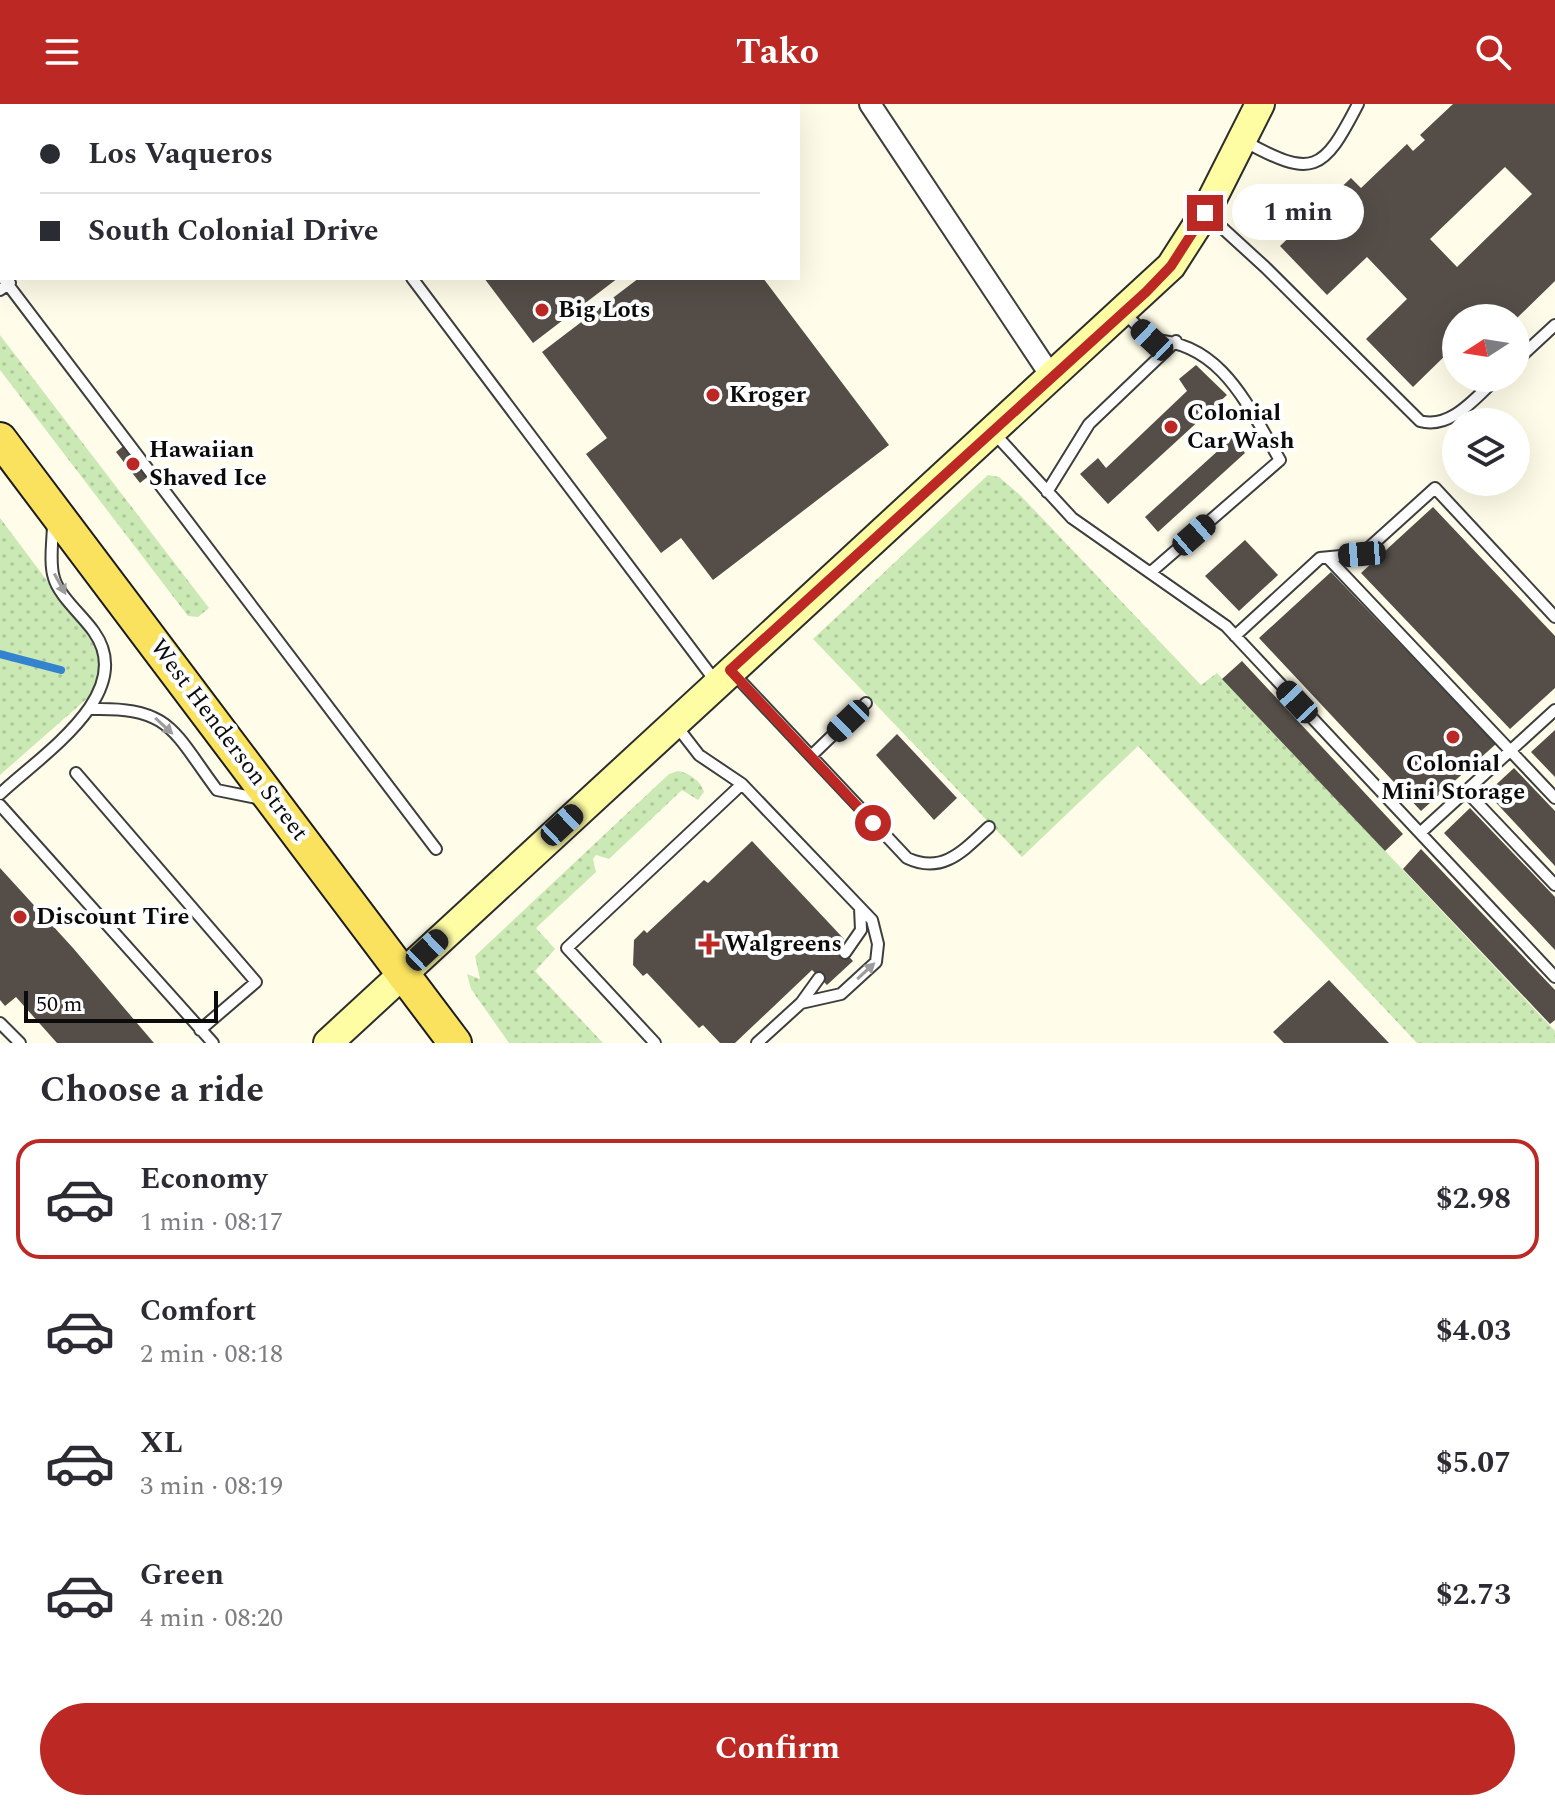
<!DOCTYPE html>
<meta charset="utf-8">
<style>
:root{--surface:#fff;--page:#f2f2f3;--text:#2b2b33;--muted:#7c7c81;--line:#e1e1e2;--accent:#bc2823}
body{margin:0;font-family:Spectral,serif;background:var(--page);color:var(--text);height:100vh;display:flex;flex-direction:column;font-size:30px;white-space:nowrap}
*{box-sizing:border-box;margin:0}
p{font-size:26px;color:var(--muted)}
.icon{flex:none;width:44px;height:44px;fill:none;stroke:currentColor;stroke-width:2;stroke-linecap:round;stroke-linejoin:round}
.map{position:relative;height:939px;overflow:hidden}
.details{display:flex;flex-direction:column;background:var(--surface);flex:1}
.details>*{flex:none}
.top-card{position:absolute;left:0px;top:0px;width:800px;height:176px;box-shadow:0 8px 32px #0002;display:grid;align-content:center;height:176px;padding:0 40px;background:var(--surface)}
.needle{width:52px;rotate:258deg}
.buttons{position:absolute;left:1442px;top:200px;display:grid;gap:16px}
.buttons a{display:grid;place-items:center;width:88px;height:88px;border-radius:50%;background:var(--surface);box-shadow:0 8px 32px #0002;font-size:40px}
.scale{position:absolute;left:24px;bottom:20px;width:194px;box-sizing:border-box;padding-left:8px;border:4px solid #0b0b0b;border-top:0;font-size:22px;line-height:28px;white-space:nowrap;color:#0b0b0b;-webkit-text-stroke:6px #fff;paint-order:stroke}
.end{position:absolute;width:36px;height:36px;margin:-18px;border:10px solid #bc2823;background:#fff;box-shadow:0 0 0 4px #fff}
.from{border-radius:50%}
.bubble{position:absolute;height:56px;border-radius:28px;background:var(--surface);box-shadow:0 8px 32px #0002;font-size:26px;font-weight:700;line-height:56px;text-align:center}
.car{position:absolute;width:24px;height:48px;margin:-24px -12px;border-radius:10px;box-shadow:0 0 6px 2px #0007;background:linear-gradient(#222 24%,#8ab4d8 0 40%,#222 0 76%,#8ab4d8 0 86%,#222 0)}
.top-card b{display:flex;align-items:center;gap:28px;height:76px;font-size:30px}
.top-card b+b{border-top:2px solid var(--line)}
.top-card i{width:20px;height:20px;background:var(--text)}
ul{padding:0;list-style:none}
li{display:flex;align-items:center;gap:24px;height:120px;margin:0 16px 12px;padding:0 24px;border:4px solid transparent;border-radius:24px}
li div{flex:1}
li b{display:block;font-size:30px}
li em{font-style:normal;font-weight:700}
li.current{border-color:var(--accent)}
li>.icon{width:72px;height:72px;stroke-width:1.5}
h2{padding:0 40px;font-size:36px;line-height:96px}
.primary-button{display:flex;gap:16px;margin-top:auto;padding:16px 40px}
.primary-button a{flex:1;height:92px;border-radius:48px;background:var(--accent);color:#fff;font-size:32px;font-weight:700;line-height:92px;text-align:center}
header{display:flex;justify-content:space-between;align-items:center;height:104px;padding:0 40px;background:var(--accent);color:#fff;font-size:36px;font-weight:700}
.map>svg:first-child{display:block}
.grass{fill:url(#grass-dots)}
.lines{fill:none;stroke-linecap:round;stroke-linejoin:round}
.stream{stroke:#3483ce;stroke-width:8}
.building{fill:#544d48;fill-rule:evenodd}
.lane-casing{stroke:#3e3e3e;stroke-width:14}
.street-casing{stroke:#3e3e3e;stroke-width:24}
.secondary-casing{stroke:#2d2d2d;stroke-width:32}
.primary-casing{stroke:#1c1c1c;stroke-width:36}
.lane{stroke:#fff;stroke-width:10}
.street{stroke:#fff;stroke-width:20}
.secondary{stroke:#fffda4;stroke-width:28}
.primary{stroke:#fae25e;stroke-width:32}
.oneway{fill:#9d9d9d}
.route{stroke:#bc2823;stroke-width:10}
.poi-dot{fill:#bc2823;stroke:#fff;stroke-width:3}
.labels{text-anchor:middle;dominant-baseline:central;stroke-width:8;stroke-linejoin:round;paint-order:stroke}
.poi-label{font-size:24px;font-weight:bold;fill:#0b0b0b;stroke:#fff;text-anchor:start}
.street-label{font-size:24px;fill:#0b0b0b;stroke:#fff}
</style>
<header><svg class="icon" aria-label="menu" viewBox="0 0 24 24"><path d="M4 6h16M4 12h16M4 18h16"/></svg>Tako<svg class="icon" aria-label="search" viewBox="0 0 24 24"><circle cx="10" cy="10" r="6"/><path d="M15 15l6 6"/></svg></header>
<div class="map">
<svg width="1555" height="939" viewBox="0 0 1555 939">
<defs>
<pattern id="grass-dots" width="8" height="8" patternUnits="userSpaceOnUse" patternTransform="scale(2)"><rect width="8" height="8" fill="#cbe9b4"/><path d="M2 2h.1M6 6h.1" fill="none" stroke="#adc699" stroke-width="1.8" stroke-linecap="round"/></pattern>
</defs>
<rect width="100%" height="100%" fill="#fffde9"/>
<path class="grass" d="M 0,231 L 209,504 L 198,513 L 188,512 L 0,266 Z
M 988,371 L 999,373 L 1020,391 L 1201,581 L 1217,569 L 1555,927 L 1555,939 L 1417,939 L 1138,642 L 1022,753 L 813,535 Z
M 0,414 L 102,550 L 99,584 L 0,671 Z
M 678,667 C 689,669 701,677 704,688 L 698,696 L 682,686 L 609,755 L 596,751 L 593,755 L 596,768 L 536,824 L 555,845 L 535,867 L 603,939 L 509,939 L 471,885 L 467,870 L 480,875 L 475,852 L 669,670 Z"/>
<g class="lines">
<path class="stream" d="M 0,550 L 61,566"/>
</g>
<path class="building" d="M 1453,0 L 1555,0 L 1555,177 L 1517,214 L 1456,214 L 1456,241 L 1413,283 L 1366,235 L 1407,195 L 1367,153 L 1327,191 L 1280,142 L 1351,74 L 1361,84 L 1407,40 L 1413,47 L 1425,36 L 1420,31 ZM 1505,63 L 1532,90 L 1457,163 L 1430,135 Z
M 484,174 L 618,174 L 533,239 Z
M 639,174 L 763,174 L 889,341 L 713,476 L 681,434 L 661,449 L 586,350 L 607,334 L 542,248 Z
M 1196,261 L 1227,291 L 1108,400 L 1080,370 L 1098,354 L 1106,364 L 1187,287 L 1179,275 Z
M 1232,334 L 1245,349 L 1158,428 L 1145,413 Z
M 126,340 L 150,371 L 140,379 L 116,348 Z
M 1433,403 L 1555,532 L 1555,584 L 1510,625 L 1361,469 Z
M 1245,436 L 1278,471 L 1239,507 L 1205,472 Z
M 1331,468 L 1496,640 L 1421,707 L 1259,534 Z
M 1242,557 L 1403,730 L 1385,747 L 1222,575 Z
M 1555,626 L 1555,673 L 1531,648 Z
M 897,630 L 957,694 L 934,716 L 876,651 Z
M 1514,664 L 1555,707 L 1555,762 L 1487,689 Z
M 1470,704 L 1555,793 L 1555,846 L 1444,729 Z
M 752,737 L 844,835 L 838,841 L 853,857 L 827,881 L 812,866 L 735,939 L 720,939 L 703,921 L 699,924 L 647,869 L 643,872 L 633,861 L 634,836 L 644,826 L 647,829 L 704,776 L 708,779 Z
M 1421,745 L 1555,886 L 1555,916 L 1550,920 L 1403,765 Z
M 0,764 L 73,844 L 154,939 L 57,939 L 16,893 L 5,902 L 0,896 Z
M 1329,876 L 1389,939 L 1284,939 L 1273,928 Z"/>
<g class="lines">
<g class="lane-casing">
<path id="lane" d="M 54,0 L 56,2
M 281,0 L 282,2
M 74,2 L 77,0
M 1244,37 C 1313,75 1323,68 1358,0
M 0,70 L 2,68
M 1207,110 L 1265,163 L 1420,317 C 1451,326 1476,293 1497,274
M 3,174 L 436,745
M 412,174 L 716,578
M 0,186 L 10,179
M 1123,208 L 1152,236 C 1222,238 1248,303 1280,356 L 1151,468
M 1516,257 L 1555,221
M 993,328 L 1072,414 L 1226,522 L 1555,873
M 1047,388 L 1089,320 L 1176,237
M 1328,454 L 1555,694
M 1235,532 L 1320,454 L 1362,450 L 1435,384 L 1555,513
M 734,570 L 907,754 C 943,771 964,746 989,723
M 92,605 C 171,603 173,627 217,686 L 261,695
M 675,620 L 699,651 L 742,680 L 872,816 L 878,840 L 876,858 L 841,890 L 801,899
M 811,652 L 866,599
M 76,669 L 256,878 L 200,926
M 1466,687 L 1555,606
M 0,690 C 40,652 138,590 94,528 C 83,512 59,492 54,474 C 49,459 53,435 53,419
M 0,701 L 213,939
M 1420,729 L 1466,687 L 1555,781
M 845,849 L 861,826 L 860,804
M 0,919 L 20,939
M 655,939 L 567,844 L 742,680
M 757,939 L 801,899 L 819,874"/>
</g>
<g class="street-casing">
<path id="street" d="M 870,0 L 1051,272"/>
</g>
<g class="secondary-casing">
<path id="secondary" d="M 328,939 L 1171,162 L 1205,109 L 1260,0"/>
</g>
<g class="primary-casing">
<path id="primary" d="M 0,335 L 455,939"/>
</g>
<use href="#lane" class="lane"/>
<use href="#street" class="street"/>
<use href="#secondary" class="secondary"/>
<use href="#primary" class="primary"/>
</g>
<defs><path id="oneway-solid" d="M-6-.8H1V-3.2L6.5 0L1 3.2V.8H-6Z" transform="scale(2)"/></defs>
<g class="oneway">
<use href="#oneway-solid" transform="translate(60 480) rotate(61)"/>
<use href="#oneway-solid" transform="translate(164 622) rotate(43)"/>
<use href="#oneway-solid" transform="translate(866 867) rotate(-43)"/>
</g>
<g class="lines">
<path class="route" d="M 873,719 L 730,566 L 1146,188 L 1171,162 L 1205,109"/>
</g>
<g class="poi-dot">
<circle cx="542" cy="206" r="8"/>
<circle cx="713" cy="291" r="8"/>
<circle cx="1171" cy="323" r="8"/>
<circle cx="133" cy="360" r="8"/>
<circle cx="1453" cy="633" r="8"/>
<circle cx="20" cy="813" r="8"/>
<path d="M705 828h8v8h8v8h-8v8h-8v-8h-8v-8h8z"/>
</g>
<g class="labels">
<g class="poi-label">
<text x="558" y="206">Big Lots</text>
<text x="729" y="291">Kroger</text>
<text x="1187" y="309">Colonial<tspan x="1187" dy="28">Car Wash</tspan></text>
<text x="149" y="346">Hawaiian<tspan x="149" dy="28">Shaved Ice</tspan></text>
<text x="1453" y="660" text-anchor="middle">Colonial<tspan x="1453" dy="28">Mini Storage</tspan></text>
<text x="36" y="813">Discount Tire</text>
<text x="725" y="840">Walgreens</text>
</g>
<g class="street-label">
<text transform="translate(229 636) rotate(53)">West Henderson Street</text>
</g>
</g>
</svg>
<div class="buttons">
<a><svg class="needle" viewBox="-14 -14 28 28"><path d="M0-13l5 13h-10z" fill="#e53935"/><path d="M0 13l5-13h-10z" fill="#7c7c81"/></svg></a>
<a><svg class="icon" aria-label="layers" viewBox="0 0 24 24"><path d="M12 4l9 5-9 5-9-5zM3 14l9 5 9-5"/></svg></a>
</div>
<div class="scale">50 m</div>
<i class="end from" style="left:873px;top:719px"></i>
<i class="end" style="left:1205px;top:109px"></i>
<div class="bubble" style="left:1232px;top:80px;width:132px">1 min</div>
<i class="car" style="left:1152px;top:236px;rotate:313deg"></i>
<i class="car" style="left:1194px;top:431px;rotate:49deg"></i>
<i class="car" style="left:1362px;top:450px;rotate:265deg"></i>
<i class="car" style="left:1297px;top:598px;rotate:317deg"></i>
<i class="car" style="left:848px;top:617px;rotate:226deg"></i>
<i class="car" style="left:562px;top:721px;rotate:47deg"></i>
<i class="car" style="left:427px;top:846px;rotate:47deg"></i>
<div class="top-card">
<b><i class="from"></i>Los Vaqueros</b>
<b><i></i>South Colonial Drive</b>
</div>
</div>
<section class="details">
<h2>Choose a ride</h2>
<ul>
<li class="current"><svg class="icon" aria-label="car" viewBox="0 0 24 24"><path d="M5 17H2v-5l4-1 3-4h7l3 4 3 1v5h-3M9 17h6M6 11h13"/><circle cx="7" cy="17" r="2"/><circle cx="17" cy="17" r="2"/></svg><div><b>Economy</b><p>1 min · 08:17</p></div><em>$2.98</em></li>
<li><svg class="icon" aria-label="car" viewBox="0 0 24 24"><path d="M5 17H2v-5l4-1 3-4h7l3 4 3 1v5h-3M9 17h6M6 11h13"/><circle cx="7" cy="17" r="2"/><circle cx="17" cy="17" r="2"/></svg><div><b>Comfort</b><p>2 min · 08:18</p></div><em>$4.03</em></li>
<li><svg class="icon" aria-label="car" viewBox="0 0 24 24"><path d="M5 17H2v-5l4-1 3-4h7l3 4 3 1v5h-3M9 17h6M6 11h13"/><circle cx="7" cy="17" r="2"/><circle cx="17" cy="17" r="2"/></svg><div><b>XL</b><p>3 min · 08:19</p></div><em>$5.07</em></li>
<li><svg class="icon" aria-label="car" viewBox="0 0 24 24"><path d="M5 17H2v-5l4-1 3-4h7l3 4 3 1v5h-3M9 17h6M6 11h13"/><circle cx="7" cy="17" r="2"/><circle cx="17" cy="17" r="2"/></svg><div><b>Green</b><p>4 min · 08:20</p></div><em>$2.73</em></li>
</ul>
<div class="primary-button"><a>Confirm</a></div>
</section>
